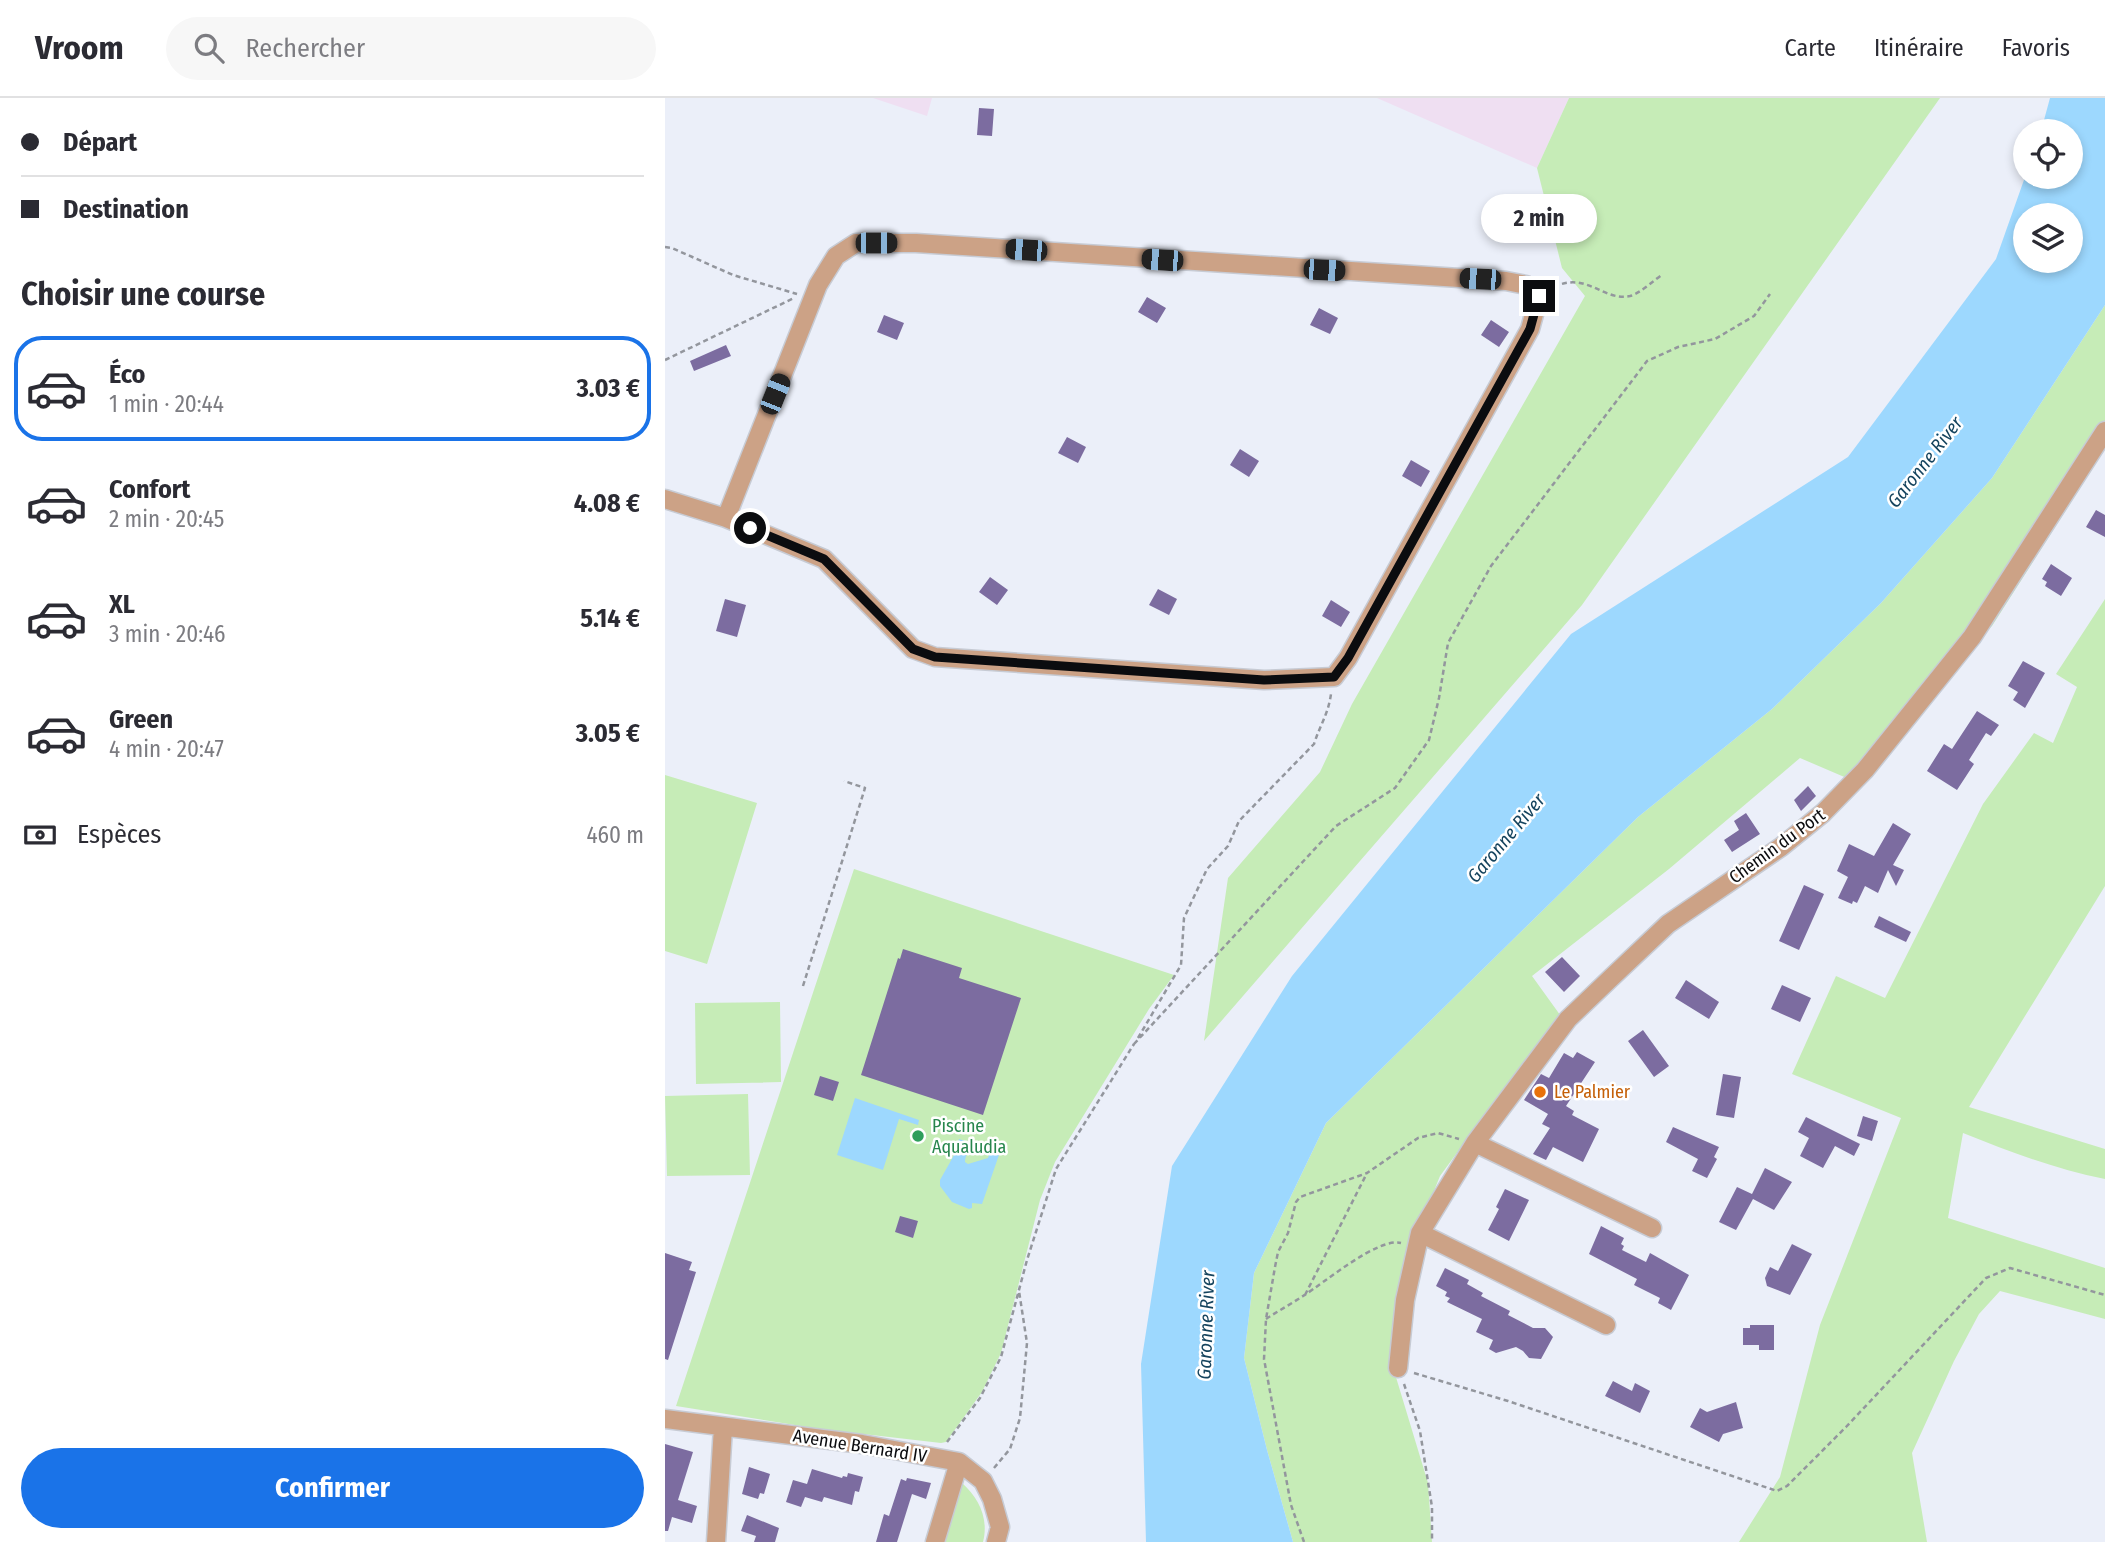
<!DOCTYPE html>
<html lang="fr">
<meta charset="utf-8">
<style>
:root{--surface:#fff;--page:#f7f7f7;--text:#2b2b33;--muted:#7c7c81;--line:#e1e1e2;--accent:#1a73e8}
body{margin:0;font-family:"Fira Sans Condensed",sans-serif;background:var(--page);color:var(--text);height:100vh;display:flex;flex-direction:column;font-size:26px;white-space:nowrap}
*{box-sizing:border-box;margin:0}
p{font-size:23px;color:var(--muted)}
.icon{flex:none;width:38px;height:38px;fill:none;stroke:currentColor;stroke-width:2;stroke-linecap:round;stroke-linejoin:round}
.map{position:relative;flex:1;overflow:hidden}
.side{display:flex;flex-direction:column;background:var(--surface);width:665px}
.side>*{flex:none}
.top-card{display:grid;align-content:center;height:154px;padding:0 21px;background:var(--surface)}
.controls{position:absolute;left:1348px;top:21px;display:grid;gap:14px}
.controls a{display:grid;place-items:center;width:70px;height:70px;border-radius:50%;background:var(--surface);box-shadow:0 4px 10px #0003;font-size:35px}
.end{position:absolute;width:32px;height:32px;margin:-16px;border:9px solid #0b0c0f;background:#fff;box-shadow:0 0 0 4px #fff}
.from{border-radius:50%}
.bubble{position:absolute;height:49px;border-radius:24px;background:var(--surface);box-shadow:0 4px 10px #0003;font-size:23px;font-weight:700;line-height:49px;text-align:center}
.car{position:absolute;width:21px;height:42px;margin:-21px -10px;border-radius:9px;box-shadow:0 0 5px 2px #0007;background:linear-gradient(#222 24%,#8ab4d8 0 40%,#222 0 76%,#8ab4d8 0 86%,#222 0)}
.top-card b{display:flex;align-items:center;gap:24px;height:66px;font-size:26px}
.top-card b+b{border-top:2px solid var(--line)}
.top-card i{width:18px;height:18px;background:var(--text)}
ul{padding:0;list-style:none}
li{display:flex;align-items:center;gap:21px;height:105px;margin:0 14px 10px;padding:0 7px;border:4px solid transparent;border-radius:28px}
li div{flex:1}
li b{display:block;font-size:26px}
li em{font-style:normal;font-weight:700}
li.current{border-color:var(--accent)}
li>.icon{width:63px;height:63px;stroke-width:1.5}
h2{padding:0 21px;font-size:32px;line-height:84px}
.pay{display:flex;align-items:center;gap:18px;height:77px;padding:0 21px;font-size:26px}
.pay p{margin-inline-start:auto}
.primary-button{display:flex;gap:14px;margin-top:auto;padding:14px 21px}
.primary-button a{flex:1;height:80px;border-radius:42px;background:var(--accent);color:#fff;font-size:28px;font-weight:700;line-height:80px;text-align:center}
header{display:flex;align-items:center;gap:42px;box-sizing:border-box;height:98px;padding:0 35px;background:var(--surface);border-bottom:2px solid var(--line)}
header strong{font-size:33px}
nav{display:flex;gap:38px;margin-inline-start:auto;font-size:24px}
.search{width:490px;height:63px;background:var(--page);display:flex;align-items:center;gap:18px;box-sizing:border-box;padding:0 24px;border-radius:38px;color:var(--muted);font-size:26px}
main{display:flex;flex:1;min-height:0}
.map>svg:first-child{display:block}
.industrial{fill:#efdff2}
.green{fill:#c6ecb7}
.water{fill:#9dd8fe;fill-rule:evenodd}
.building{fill:#7c6ca0}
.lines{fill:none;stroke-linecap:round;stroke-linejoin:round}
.minor-casing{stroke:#c7cbd4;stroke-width:21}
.path{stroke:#93969d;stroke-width:2.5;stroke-dasharray:5 3.5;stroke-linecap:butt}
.minor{stroke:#cca286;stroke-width:18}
.route{stroke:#0b0c0f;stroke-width:9}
.food-dot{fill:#e8710a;stroke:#fff;stroke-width:2.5}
.leisure-dot{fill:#2e9e5b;stroke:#fff;stroke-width:2.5}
.labels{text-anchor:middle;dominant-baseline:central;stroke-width:5;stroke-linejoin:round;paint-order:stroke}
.street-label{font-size:18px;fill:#0b0c0f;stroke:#fff}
.food-label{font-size:18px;fill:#c56008;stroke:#fff;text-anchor:start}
.leisure-label{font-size:18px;fill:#27864d;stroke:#fff;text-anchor:start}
.water-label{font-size:19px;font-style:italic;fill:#15445e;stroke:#fff}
</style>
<header>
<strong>Vroom</strong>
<div class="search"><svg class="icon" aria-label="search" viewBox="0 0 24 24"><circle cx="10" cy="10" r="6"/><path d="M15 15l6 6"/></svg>Rechercher</div>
<nav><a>Carte</a><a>Itinéraire</a><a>Favoris</a></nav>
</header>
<main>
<section class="side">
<div class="top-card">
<b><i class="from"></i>Départ</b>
<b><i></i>Destination</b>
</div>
<h2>Choisir une course</h2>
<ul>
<li class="current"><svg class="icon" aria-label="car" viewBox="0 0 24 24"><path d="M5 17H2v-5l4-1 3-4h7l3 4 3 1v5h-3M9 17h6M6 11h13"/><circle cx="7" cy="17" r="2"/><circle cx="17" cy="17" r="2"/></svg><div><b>Éco</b><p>1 min · 20:44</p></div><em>3.03 €</em></li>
<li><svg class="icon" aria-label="car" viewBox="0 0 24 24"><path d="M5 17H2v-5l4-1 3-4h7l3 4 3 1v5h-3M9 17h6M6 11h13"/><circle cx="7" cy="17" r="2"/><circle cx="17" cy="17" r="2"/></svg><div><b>Confort</b><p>2 min · 20:45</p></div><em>4.08 €</em></li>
<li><svg class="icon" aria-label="car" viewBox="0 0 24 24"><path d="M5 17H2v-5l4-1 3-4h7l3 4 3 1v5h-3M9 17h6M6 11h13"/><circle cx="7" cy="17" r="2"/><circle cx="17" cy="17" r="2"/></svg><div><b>XL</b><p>3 min · 20:46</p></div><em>5.14 €</em></li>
<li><svg class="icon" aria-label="car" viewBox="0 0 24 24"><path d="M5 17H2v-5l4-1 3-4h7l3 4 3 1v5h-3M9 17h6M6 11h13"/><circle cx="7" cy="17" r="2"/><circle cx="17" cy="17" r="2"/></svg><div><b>Green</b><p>4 min · 20:47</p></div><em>3.05 €</em></li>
</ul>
<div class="pay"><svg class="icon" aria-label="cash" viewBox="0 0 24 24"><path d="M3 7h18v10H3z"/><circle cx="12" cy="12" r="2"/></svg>Espèces<p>460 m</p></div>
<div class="primary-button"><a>Confirmer</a></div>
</section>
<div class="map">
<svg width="1440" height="1444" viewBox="0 0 1440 1444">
<rect width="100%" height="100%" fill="#ebeff9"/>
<path class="industrial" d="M 208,0 L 267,0 L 262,18 Z
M 712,0 L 904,0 L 872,70 Z"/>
<path class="green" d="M 904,0 L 1275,0 L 917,507 L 539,943 L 563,780 L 655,674 L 687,606 L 920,198 L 897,170 L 872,70 Z
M 1440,207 L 1440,351 L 1327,528 L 1248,604 L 1184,681 L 1135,660 L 1004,771 L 867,878 L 898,921 L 854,970 L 775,1078 L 743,1157 L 727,1266 L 763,1385 L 767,1444 L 628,1444 L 602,1352 L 579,1260 L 589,1175 L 661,1025 L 973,719 L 1107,611 L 1216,505 L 1327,380 Z
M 1440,501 L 1440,788 L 1304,1009 L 1440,1051 L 1440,1081 C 1391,1071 1345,1054 1298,1035 L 1283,1120 L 1440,1170 L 1440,1221 L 1335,1193 L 1314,1216 L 1289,1263 L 1247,1355 L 1262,1444 L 1074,1444 L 1115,1379 L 1155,1227 L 1236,1020 L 1127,976 L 1171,878 L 1220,900 L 1318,706 L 1369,635 L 1388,645 L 1412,589 L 1391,576 Z
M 0,677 L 92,705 L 42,866 L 0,853 Z
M 189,771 L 509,877 L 484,911 L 390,1064 L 375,1102 L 336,1255 L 317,1294 L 281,1344 L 276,1345 L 155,1331 L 11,1308 Z
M 115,904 L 116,984 L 31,986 L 30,905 Z
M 83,996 L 85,1077 L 2,1078 L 0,998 Z
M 297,1385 C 314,1400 324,1421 318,1444 L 279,1444 Z"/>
<path class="water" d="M 1385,0 L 1440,0 L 1440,207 L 1327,380 L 1216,505 L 1107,611 L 973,719 L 661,1025 L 589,1175 L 579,1260 L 602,1352 L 628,1444 L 481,1444 L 476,1266 L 507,1068 L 627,878 L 906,536 L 1183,359 L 1331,161 L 1360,79 L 1405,79 L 1405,33 L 1376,33 ZM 1405,117 L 1405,163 L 1360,163 L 1360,117 Z
M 190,1000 L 254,1022 L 253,1027 L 234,1021 L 218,1072 L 172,1057 Z
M 294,1041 L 306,1045 C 305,1052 300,1057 300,1064 L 303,1066 L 323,1060 L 326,1051 L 335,1054 L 317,1106 L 307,1105 L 307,1110 L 304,1111 L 287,1104 L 275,1088 L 275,1082 L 288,1059 Z"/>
<path class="building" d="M 314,10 L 329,11 L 327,38 L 312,37 Z
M 482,199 L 501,210 L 492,225 L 473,214 Z
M 654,210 L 673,220 L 665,236 L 645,227 Z
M 219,217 L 239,225 L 232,242 L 212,234 Z
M 826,222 L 844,234 L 834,249 L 816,237 Z
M 61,247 L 66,258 L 29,273 L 25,263 Z
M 402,339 L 421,349 L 413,365 L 393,355 Z
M 575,351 L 594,363 L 584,379 L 565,367 Z
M 746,362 L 765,373 L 756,389 L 737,378 Z
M 1431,412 L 1440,417 L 1440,439 L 1421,429 Z
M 1386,466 L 1407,480 L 1396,498 L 1380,488 L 1382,484 L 1377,481 Z
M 325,479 L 343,492 L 332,507 L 314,494 Z
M 493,491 L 512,501 L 504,517 L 484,507 Z
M 60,501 L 81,507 L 72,539 L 51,533 Z
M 666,502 L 685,514 L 676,529 L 657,518 Z
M 1358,563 L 1380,575 L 1360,610 L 1348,602 L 1353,594 L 1343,588 Z
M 1312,613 L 1334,627 L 1326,638 L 1321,635 L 1304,662 L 1309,666 L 1292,692 L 1262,673 L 1279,646 L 1287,651 Z
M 1143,688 L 1151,698 L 1136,713 L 1129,702 Z
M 1081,715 L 1095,736 L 1067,754 L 1059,742 L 1074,732 L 1069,723 Z
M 1228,725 L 1246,736 L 1228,767 L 1239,772 L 1231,788 L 1223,772 L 1213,795 L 1200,788 L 1192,805 L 1188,803 L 1187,806 L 1173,800 L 1183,779 L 1172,773 L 1184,746 L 1209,758 Z
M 1139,787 L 1159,796 L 1134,852 L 1114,843 Z
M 1214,818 L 1246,834 L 1241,844 L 1209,829 Z
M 238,851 L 297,870 L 294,880 L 356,900 L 318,1017 L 196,977 L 233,860 L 235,861 Z
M 897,859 L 915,878 L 899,894 L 880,874 Z
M 1021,882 L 1054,904 L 1044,921 L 1010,900 Z
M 1117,887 L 1146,900 L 1135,924 L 1106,911 Z
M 978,932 L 1004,968 L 989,979 L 963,943 Z
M 912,954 L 930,964 L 901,1008 L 909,1013 L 907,1017 L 934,1031 L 918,1064 L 888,1049 L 881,1062 L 868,1056 L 885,1030 L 877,1026 L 883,1016 L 859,1002 L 876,976 L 884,980 L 899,955 L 908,960 Z
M 1058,976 L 1076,979 L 1069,1020 L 1051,1017 Z
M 155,978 L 174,984 L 168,1003 L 149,997 Z
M 1198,1018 L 1213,1023 L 1207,1043 L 1192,1038 Z
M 1141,1019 L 1195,1046 L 1189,1058 L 1170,1048 L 1158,1070 L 1135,1058 L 1144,1040 L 1133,1034 Z
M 1008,1029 L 1054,1049 L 1049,1059 L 1052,1061 L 1042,1080 L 1027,1073 L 1033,1061 L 1001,1044 Z
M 1100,1070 L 1127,1084 L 1109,1112 L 1088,1101 L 1071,1132 L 1054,1124 L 1072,1089 L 1087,1096 Z
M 840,1091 L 864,1102 L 844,1143 L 823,1132 L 834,1111 L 831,1109 Z
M 235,1118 L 253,1123 L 248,1140 L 230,1134 Z
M 936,1128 L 959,1140 L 956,1146 L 959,1148 L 957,1152 L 981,1164 L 985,1155 L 1024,1177 L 1006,1212 L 993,1205 L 995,1200 L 969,1187 L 972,1181 L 924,1156 Z
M 1127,1146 L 1147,1156 L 1125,1197 L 1102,1188 L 1100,1180 L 1105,1169 L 1113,1173 Z
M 0,1155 L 27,1164 L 24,1172 L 31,1174 L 3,1262 L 0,1261 Z
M 780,1170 L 804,1182 L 802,1186 L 818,1195 L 816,1198 L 845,1213 L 843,1217 L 868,1230 L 880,1230 L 888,1239 L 876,1261 L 864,1260 L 858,1253 L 851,1249 L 831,1255 L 824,1251 L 828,1242 L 811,1234 L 817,1221 L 782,1204 L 785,1200 L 780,1198 L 782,1194 L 771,1188 Z
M 1085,1227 L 1109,1227 L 1109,1252 L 1094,1252 L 1094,1247 L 1078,1247 L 1078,1230 L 1085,1230 Z
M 948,1283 L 967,1293 L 970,1285 L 985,1293 L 975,1315 L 940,1298 Z
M 1071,1304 L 1078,1330 L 1058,1336 L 1054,1344 L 1025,1329 L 1035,1310 L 1042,1314 Z
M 0,1346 L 28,1354 L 13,1402 L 32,1408 L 27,1425 L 7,1419 L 3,1433 L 0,1433 Z
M 84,1369 L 105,1376 L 99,1396 L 95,1395 L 93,1401 L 77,1396 Z
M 147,1371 L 177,1380 L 178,1378 L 182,1379 L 183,1375 L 198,1379 L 194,1394 L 190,1393 L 187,1407 L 159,1399 L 157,1404 L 140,1399 L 136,1409 L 121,1404 L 128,1382 L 142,1386 Z
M 242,1380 L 266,1385 L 261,1401 L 247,1396 L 232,1444 L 211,1444 L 219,1416 L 224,1418 L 236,1381 L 241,1383 Z
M 82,1417 L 114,1430 L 110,1444 L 89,1444 L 91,1438 L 76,1433 Z"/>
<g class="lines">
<g class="minor-casing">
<path id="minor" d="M 0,401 L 61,420 L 159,461 L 248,551 L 270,559 L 599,582 L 669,579 L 683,560 L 865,231 L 874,198 L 861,187 L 841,183 L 251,145 L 191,145 L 171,158 L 153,187 L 61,420
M 810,1045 L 987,1130
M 755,1135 L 941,1227
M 733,1270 L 740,1202 L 755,1135 L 810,1045 L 903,921 L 947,879 L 1003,826 L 1116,749 L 1158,715 L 1200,672 L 1307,539 L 1440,333
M 0,1321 L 197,1346 L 294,1364 L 318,1383 L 327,1401 L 335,1429 L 331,1444
M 51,1444 L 58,1329
M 270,1444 L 294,1364"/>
</g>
<path class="path" d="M 0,149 L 7,150 L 68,177 L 132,196
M 889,189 C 922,173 939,204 965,198 C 976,195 989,182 998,176
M 0,262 L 129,200
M 138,888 L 200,690 L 179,683
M 473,940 L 516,867 L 519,820 L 542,771 L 563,748 L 574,723 L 649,646 C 655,627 663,617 666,596
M 469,946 L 671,728 L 730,690 L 764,642 L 774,600 L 783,545 L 826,468 L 982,263 L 1013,249 L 1050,241 L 1089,218 L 1105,196
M 640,1197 L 702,1075
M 601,1221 C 613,1213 626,1206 638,1198 C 659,1185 713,1139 736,1145
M 749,1275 L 843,1303 L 1112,1393 L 1122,1388 L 1181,1329 L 1321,1180 L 1345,1170 L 1440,1197
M 739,1286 L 755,1333 L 767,1409 L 767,1444
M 282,1344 L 315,1300 L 336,1259 L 362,1162 L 391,1071 L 469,946
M 329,1370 L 345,1351 L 355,1320 L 362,1245 L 354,1193
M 639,1444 L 626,1407 L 599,1261 L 601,1221 L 610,1169 L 613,1154 L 623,1135 L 631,1104 L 635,1099 L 702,1075 L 753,1040 L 773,1035 L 794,1041"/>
<use href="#minor" class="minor"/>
</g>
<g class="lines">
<path class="route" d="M 85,430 L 159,461 L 248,551 L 270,559 L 599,582 L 669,579 L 683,560 L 865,231 L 874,198"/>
</g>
<circle class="food-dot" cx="875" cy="994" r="7"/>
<circle class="leisure-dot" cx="253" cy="1038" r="7"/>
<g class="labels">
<g class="street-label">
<text transform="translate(1112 748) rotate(-36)">Chemin du Port</text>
<text transform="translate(195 1348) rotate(9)">Avenue Bernard IV</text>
</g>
<g class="food-label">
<text x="889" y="994">Le Palmier</text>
</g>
<g class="leisure-label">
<text x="267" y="1028">Piscine<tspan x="267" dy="21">Aqualudia</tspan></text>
</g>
<g class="water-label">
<text transform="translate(1260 364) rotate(-52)">Garonne River</text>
<text transform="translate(841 740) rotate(-50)">Garonne River</text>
<text transform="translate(541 1227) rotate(-88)">Garonne River</text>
</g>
</g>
</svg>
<div class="controls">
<a><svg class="icon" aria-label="locate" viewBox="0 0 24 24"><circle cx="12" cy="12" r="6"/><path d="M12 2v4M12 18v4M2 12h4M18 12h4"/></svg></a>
<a><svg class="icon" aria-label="layers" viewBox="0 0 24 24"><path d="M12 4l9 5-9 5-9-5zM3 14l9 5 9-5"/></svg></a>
</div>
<i class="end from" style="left:85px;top:430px"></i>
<i class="end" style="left:874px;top:198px"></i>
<div class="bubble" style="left:816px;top:96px;width:116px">2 min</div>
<i class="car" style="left:211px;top:145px;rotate:90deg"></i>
<i class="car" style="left:361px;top:152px;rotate:274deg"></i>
<i class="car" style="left:497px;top:162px;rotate:274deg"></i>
<i class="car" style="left:659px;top:172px;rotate:93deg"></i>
<i class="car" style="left:815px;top:181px;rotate:273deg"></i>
<i class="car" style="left:110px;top:296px;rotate:22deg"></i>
</div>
</main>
